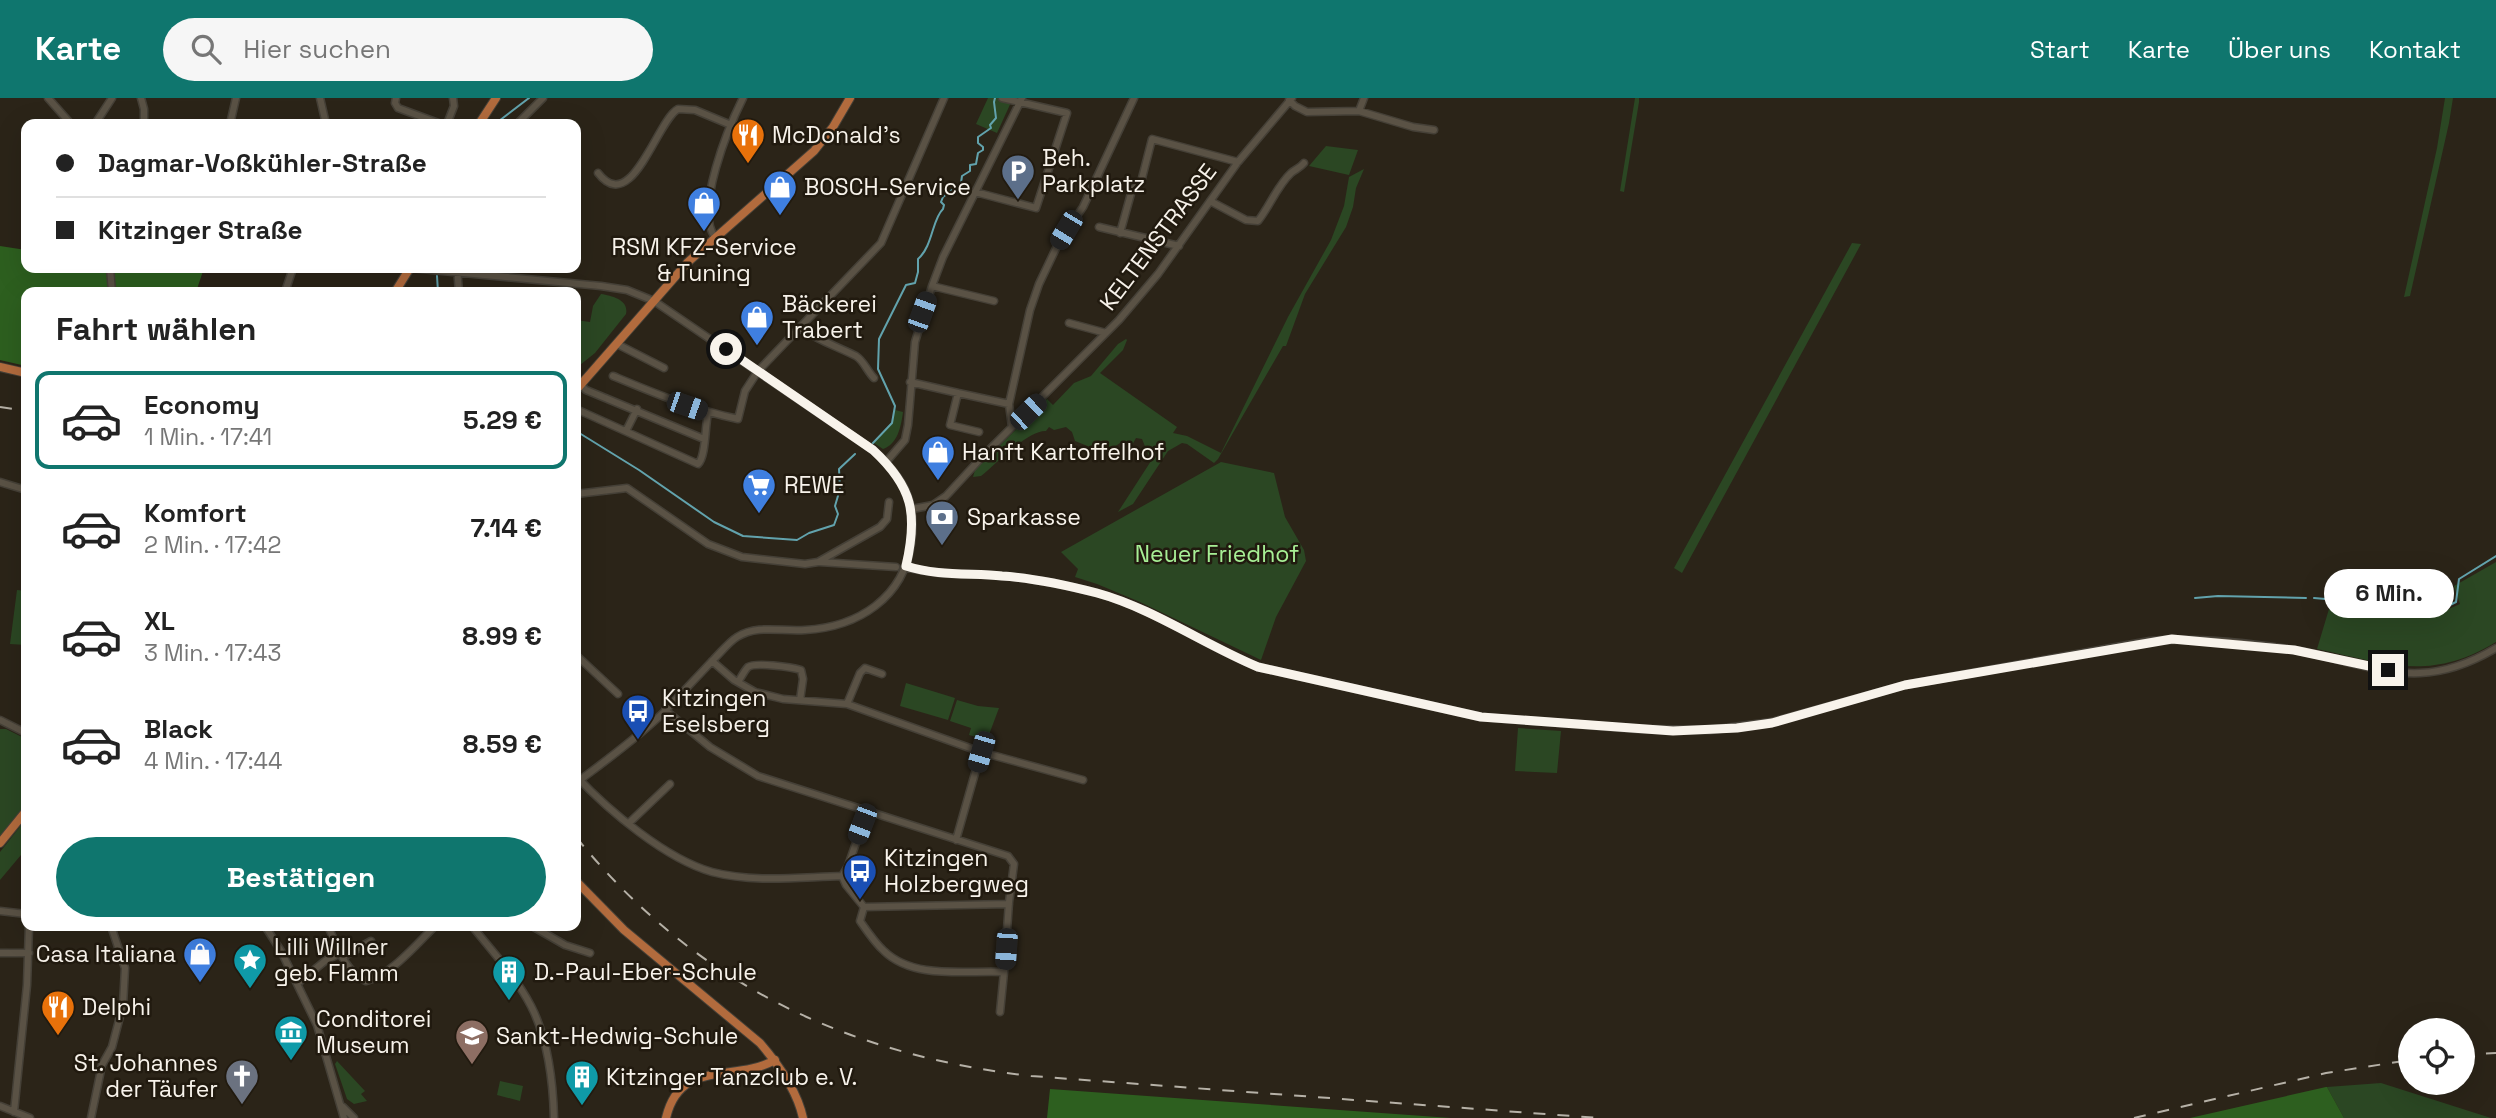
<!DOCTYPE html>
<html lang="de">
<meta charset="utf-8">
<style>
:root{--surface:#fff;--page:#f6f6f6;--text:#222;--muted:#767676;--line:#e0e0e0;--accent:#0f766e}
body{margin:0;font-family:"Space Grotesk",sans-serif;background:var(--page);color:var(--text);height:100vh;display:flex;flex-direction:column;font-size:26px;white-space:nowrap}
*{box-sizing:border-box;margin:0}
p{font-size:23px;color:var(--muted)}
.icon{flex:none;width:38px;height:38px;fill:none;stroke:currentColor;stroke-width:2;stroke-linecap:round;stroke-linejoin:round}
.map{position:relative;flex:1;overflow:hidden}
.sheet{position:absolute;left:21px;top:189px;width:560px;height:644px;display:flex;flex-direction:column;background:var(--surface);border-radius:14px;box-shadow:0 7px 28px #0002}
.sheet>*{flex:none}
.hud{position:absolute;left:21px;top:21px;width:560px;height:154px;border-radius:14px;box-shadow:0 7px 28px #0002;display:grid;align-content:center;height:154px;padding:0 35px;background:var(--surface)}
.controls{position:absolute;left:2398px;top:920px;display:grid;gap:14px}
.controls a{display:grid;place-items:center;width:77px;height:77px;border-radius:50%;background:var(--surface);box-shadow:0 7px 28px #0002;font-size:35px}
.end{position:absolute;width:32px;height:32px;margin:-16px;border:9px solid #f8f3eb;background:#111;box-shadow:0 0 0 4px #111}
.from{border-radius:50%}
.bubble{position:absolute;height:49px;border-radius:24px;background:var(--surface);box-shadow:0 7px 28px #0002;font-size:23px;font-weight:800;line-height:49px;text-align:center}
.car{position:absolute;width:21px;height:42px;margin:-21px -10px;border-radius:9px;box-shadow:0 0 5px 2px #0007;background:linear-gradient(#222 24%,#8ab4d8 0 40%,#222 0 76%,#8ab4d8 0 86%,#222 0)}
.hud b{display:flex;align-items:center;gap:24px;height:66px;font-size:26px}
.hud b+b{border-top:2px solid var(--line)}
.hud i{width:18px;height:18px;background:var(--text)}
ul{padding:0;list-style:none}
li{display:flex;align-items:center;gap:21px;height:98px;margin:0 14px 10px;padding:0 21px;border:4px solid transparent;border-radius:14px}
li div{flex:1}
li b{display:block;font-size:26px}
li em{font-style:normal;font-weight:800}
li.current{border-color:var(--accent)}
li>.icon{width:63px;height:63px;stroke-width:1.5}
h2{padding:0 35px;font-size:32px;line-height:84px}
.cta{display:flex;gap:14px;margin-top:auto;padding:14px 35px}
.cta a{flex:1;height:80px;border-radius:42px;background:var(--accent);color:#fff;font-size:28px;font-weight:800;line-height:80px;text-align:center}
header{display:flex;align-items:center;gap:42px;box-sizing:border-box;height:98px;padding:0 35px;background:var(--accent);color:#fff}
header strong{font-size:33px}
nav{display:flex;gap:38px;margin-inline-start:auto;font-size:24px}
.search{width:490px;height:63px;background:var(--page);display:flex;align-items:center;gap:18px;box-sizing:border-box;padding:0 24px;border-radius:38px;color:var(--muted);font-size:26px}
.map>svg:first-child{display:block}
.green{fill:#2b4723}
.forest{fill:#2d5f1f}
.lines{fill:none;stroke-linecap:round;stroke-linejoin:round}
.stream{stroke:#62a3ad;stroke-width:2}
.minor-casing{stroke:#454037;stroke-width:9}
.major-casing{stroke:#454037;stroke-width:10}
.minor{stroke:#5a5245;stroke-width:6}
.major{stroke:#b26b3d;stroke-width:8}
.rail{stroke:#b6b1a7;stroke-width:2;stroke-dasharray:12 12;stroke-linecap:butt}
.route{stroke:#f8f3eb;stroke-width:9}
.labels{text-anchor:middle;dominant-baseline:central;stroke-width:5;stroke-linejoin:round;paint-order:stroke}
.poi-label{font-size:23px;fill:#f8f3eb;stroke:#211a0f;text-anchor:start}
.street-label{font-size:23px;fill:#f8f3eb;stroke:#211a0f}
.park-label{font-size:23px;fill:#a7ef95;stroke:#211a0f}
</style>
<header>
<strong>Karte</strong>
<div class="search"><svg class="icon" aria-label="search" viewBox="0 0 24 24"><circle cx="10" cy="10" r="6"/><path d="M15 15l6 6"/></svg>Hier suchen</div>
<nav><a>Start</a><a>Karte</a><a>Über uns</a><a>Kontakt</a></nav>
</header>
<div class="map">
<svg width="2496" height="1020" viewBox="0 0 2496 1020">
<rect width="100%" height="100%" fill="#2b2418"/>
<path class="green" d="M 988,0 L 1013,0 L 997,35 L 976,26 Z
M 1635,0 L 1639,0 L 1639,4 L 1624,94 L 1620,93 Z
M 2445,0 L 2453,0 L 2449,25 L 2410,198 L 2404,199 L 2437,50 Z
M 1326,48 L 1358,52 L 1349,77 L 1309,68 Z
M 1364,71 L 1356,90 L 1353,109 L 1346,129 L 1305,196 L 1286,248 L 1283,248 L 1218,361 L 1214,365 L 1187,346 L 1182,345 L 1168,353 L 1133,406 L 1118,414 L 1151,363 L 1142,341 L 1136,340 L 1127,356 L 1125,347 L 1120,345 L 1105,355 L 1075,343 L 1072,334 L 1066,329 L 1054,332 L 1049,329 L 1046,333 C 1028,332 996,366 981,378 L 973,379 L 975,372 L 1047,301 L 1053,307 L 1074,285 L 1091,278 L 1118,246 L 1126,241 L 1127,242 L 1123,252 L 1100,275 L 1177,329 L 1173,335 L 1187,338 L 1221,355 L 1288,219 L 1331,142 L 1344,108 L 1349,79 Z
M 1852,145 L 1861,146 L 1682,475 L 1674,470 Z
M 601,196 C 613,198 629,202 626,216 L 595,255 L 580,267 L 576,261 L 576,222 L 590,224 L 593,208 Z
M 895,312 L 903,314 C 901,328 898,346 883,351 L 874,345 L 892,326 Z
M 1221,364 L 1274,375 L 1285,419 L 1304,452 L 1306,463 L 1276,519 L 1261,562 L 1140,504 L 1097,486 L 1075,479 L 1078,471 L 1061,454 Z
M 2496,464 L 2496,544 C 2430,584 2387,566 2317,551 L 2332,501 L 2442,514 L 2460,506 L 2454,488 Z
M 17,492 L 26,493 L 26,547 L 10,546 Z
M 906,585 L 955,600 L 948,622 L 900,608 Z
M 957,602 L 978,608 L 999,610 L 987,642 L 969,637 L 971,630 L 950,623 Z
M 1518,630 L 1561,633 L 1557,675 L 1515,673 Z
M 0,631 L 6,631 L 26,641 L 26,706 L 0,739 Z
M 26,721 L 26,751 L 0,782 L 0,754 Z
M 337,963 L 365,993 L 361,996 L 367,1003 L 354,1006 L 347,1001 L 335,966 Z
M 500,983 L 523,988 L 520,1003 L 497,997 Z
M 2381,985 L 2491,1020 L 2344,1020 L 2327,989 Z"/>
<path class="forest" d="M 0,148 L 26,152 L 26,170 L 204,170 L 196,194 L 120,194 L 100,190 L 100,194 L 26,194 L 26,268 L 0,262 Z
M 2327,989 L 2344,1020 L 2190,1020 L 2326,989 Z
M 1050,991 L 1451,1020 L 1047,1020 Z"/>
<g class="lines">
<path class="stream" d="M 495,26 L 529,0
M 437,178 L 438,194
M 576,333 L 639,372 L 714,424 L 743,438 L 797,442 L 809,435 L 834,427 L 838,416 L 835,408 L 840,391 L 839,371 L 855,356
M 873,345 L 892,325 L 895,308 L 878,271 L 879,241 L 906,187 L 915,185 L 918,174 L 918,161 C 933,148 932,121 943,111 L 944,107 L 941,104 L 943,99 L 961,85 L 962,78 L 970,73 L 970,67 L 976,66 L 978,55 L 983,52 L 983,49 L 978,45 L 978,39 L 991,30 L 990,27 L 996,20 L 994,4 L 995,0
M 2195,500 L 2218,498 L 2306,500
M 2314,500 L 2442,511 L 2456,504 L 2459,481 L 2496,458"/>
<g class="minor-casing">
<path id="minor" d="M 48,0 L 71,26
M 141,0 L 144,11 L 144,26
M 320,0 L 326,26
M 396,0 L 395,5 L 398,10 L 441,26
M 1289,2 L 1295,8 L 1307,14 L 1359,13 L 1413,29 L 1434,32
M 1359,13 L 1364,0
M 95,26 L 112,0
M 230,26 L 236,0
M 447,26 L 454,8 L 453,0
M 517,26 L 543,0
M 598,75 C 632,119 657,22 678,11 L 695,12 L 731,27
M 975,94 L 1036,110 L 1067,15 L 1002,0
M 1210,103 L 1246,122 L 1258,123 C 1270,108 1277,88 1291,75 C 1296,71 1300,70 1304,65
M 1099,129 L 1179,148
M 1120,135 L 1132,92 L 1141,84 L 1152,41 L 1238,64
M 715,139 C 694,112 729,28 743,0
M 110,170 L 112,194
M 411,170 L 601,188 L 627,192 L 654,203 L 873,352 C 904,380 917,403 911,445 C 904,500 858,529 805,532 C 782,534 758,526 737,539 C 729,544 722,553 714,561 C 697,579 680,597 663,615 C 637,640 608,661 580,682
M 457,170 L 459,194
M 932,188 L 994,203
M 285,194 L 293,170
M 1069,225 L 1106,235
M 799,229 C 817,242 836,248 856,258 C 864,263 867,273 874,280
M 617,246 L 664,270
M 613,278 C 654,295 694,312 738,321 L 745,293 L 758,273 L 881,145 L 944,0
M 910,284 L 958,295 L 950,327 L 979,334
M 581,287 L 586,292 L 704,341
M 958,295 L 1009,306
M 576,311 L 698,366 C 706,359 705,328 708,315
M 1012,329 L 1009,306 L 1030,212 L 1039,186 L 1059,144 L 1083,109 L 1134,0
M 626,333 L 637,311
M 886,364 L 905,342 L 908,327 L 915,244 L 932,188 L 943,159 L 1022,0
M 0,384 L 26,392
M 576,396 L 627,390 L 708,446 L 742,459 L 805,466 L 818,464 L 880,429 L 887,421 L 889,404
M 912,411 L 933,407 L 946,398 L 983,358 L 1119,222 L 1158,176 L 1238,64 L 1292,0
M 820,464 L 896,469
M 906,469 C 938,478 970,475 1002,478 C 1034,480 1066,487 1097,495 C 1153,510 1204,547 1258,569 L 1481,619 L 1638,631 L 1710,632 L 1772,624 L 1905,587 L 2150,543 C 2197,539 2248,545 2294,552 C 2334,558 2380,577 2420,575 C 2446,574 2474,563 2496,550
M 576,557 L 618,596
M 712,563 L 734,582 L 755,594 L 783,601 L 847,606 L 981,654 L 1083,682
M 738,584 C 741,580 744,573 748,569 C 755,564 791,569 801,572 L 803,581 L 800,602
M 847,606 L 860,575 L 865,570 L 882,576
M 665,612 L 710,649 L 758,678 L 1008,758 L 1014,766 L 1009,804 L 1004,874 C 966,872 914,882 884,853 C 875,845 867,833 860,823 L 864,809
M 0,622 L 26,635
M 576,678 C 609,713 666,761 712,774 C 754,785 800,779 842,778 L 846,787 L 864,809
M 629,725 L 670,686
M 956,742 L 981,654
M 842,778 L 848,768 L 867,713
M 864,809 L 1009,806
M 0,813 L 26,816
M 265,828 L 281,853 L 317,927 L 344,1020
M 328,828 C 337,848 345,874 366,883 C 390,878 418,845 435,828
M 472,828 C 492,853 516,879 531,908 C 548,941 553,983 554,1020
M 532,828 L 565,847 L 590,855
M 0,855 L 29,855
M 343,859 L 371,843
M 298,885 L 325,863 L 340,855
M 1000,914 L 1004,874
M 0,1008 L 30,1020
M 343,1009 L 354,1020
M 14,1014 L 27,887 L 29,828
M 91,1020 L 102,967 L 112,949 L 123,907 L 125,870 L 111,828"/>
</g>
<g class="major-casing">
<path id="major" d="M 479,26 L 496,0
M 395,194 L 410,170
M 0,269 L 26,275
M 576,292 L 688,164 L 814,53 L 833,29 L 850,0
M 0,745 L 26,713
M 576,783 L 624,832 L 760,945 C 779,967 797,992 803,1020
M 666,1020 C 680,960 734,985 775,962"/>
</g>
<use href="#minor" class="minor"/>
<use href="#major" class="major"/>
<path class="rail" d="M 0,309 L 26,313
M 576,739 C 694,885 846,957 1031,978 L 1599,1020
M 2462,957 L 2496,955
M 2134,1020 L 2326,975 L 2410,962"/>
</g>
<g class="lines">
<path class="route" d="M 726,251 L 873,352 C 913,389 918,416 906,468 C 937,478 970,475 1002,478 C 1034,480 1066,487 1097,495 C 1152,510 1205,547 1258,569 L 1481,619 L 1673,633 L 1737,630 L 1772,625 L 1905,587 L 2172,541 L 2294,552 L 2388,572"/>
</g>
<defs>
<g id="restaurant-pin" transform="scale(1.75)"><path d="M0 17L-7.5 6A9.5 9.5 0 1 1 7.5 6Z" fill="#e8710a" stroke="#211a0f"/><path d="M-5-6h1v4h1v-4h1v4h1v-4h1v5L-1.5 .5V6h-2V.5L-5-1ZM5-6V6H3V1.5H1.5Q1.5-4 5-6Z" fill="#fff"/></g>
<g id="parking-pin" transform="scale(1.75)"><path d="M0 17L-7.5 6A9.5 9.5 0 1 1 7.5 6Z" fill="#5c6f8a" stroke="#211a0f"/><path d="M-3.5-5.5H1a3.5 3.5 0 0 1 0 7H-1V5.5H-3.5ZM-1-3.4V-.6H.8a1.4 1.4 0 0 0 0-2.8Z" fill="#fff"/></g>
<g id="shop-pin" transform="scale(1.75)"><path d="M0 17L-7.5 6A9.5 9.5 0 1 1 7.5 6Z" fill="#3f7fe0" stroke="#211a0f"/><path d="M-5-2.5h2.3a2.7 3.5 0 0 1 5.4 0H5L5.5 6h-11ZM-1.5-2.5h3a1.5 2.3 0 0 0-3 0Z" fill="#fff"/></g>
<g id="supermarket-pin" transform="scale(1.75)"><path d="M0 17L-7.5 6A9.5 9.5 0 1 1 7.5 6Z" fill="#3f7fe0" stroke="#211a0f"/><path d="M-6-5.5h2.5l.6 2H6L4.5 2H-2.5L-4.4-4H-6ZM-1.5 3.2a1.3 1.3 0 1 0 .1 0ZM3 3.2a1.3 1.3 0 1 0 .1 0Z" fill="#fff"/></g>
<g id="bank-pin" transform="scale(1.75)"><path d="M0 17L-7.5 6A9.5 9.5 0 1 1 7.5 6Z" fill="#5c6f8a" stroke="#211a0f"/><path d="M-6-4H6V4H-6ZM0-2.3a2.3 2.3 0 1 0 0 4.6a2.3 2.3 0 1 0 0-4.6Z" fill="#fff"/></g>
<g id="bus-pin" transform="scale(1.75)"><path d="M0 17L-7.5 6A9.5 9.5 0 1 1 7.5 6Z" fill="#1a4fb4" stroke="#211a0f"/><path d="M-5-6H5V4H4V6H2V4H-2V6H-4V4H-5ZM-3.5-4V0h7V-4ZM-3.5 1.2v1.5H-2V1.2ZM2 1.2v1.5H3.5V1.2Z" fill="#fff"/></g>
<g id="sight-pin" transform="scale(1.75)"><path d="M0 17L-7.5 6A9.5 9.5 0 1 1 7.5 6Z" fill="#0f9aa8" stroke="#211a0f"/><path d="M0-6L1.8-2.2L6-1.7L2.9 1.2L3.7 5.4L0 3.3L-3.7 5.4L-2.9 1.2L-6-1.7L-1.8-2.2Z" fill="#fff"/></g>
<g id="building-pin" transform="scale(1.75)"><path d="M0 17L-7.5 6A9.5 9.5 0 1 1 7.5 6Z" fill="#0f9aa8" stroke="#211a0f"/><path d="M-4-6H4V6H1V3H-1V6H-4ZM-2.5-4.3h1.7v1.8h-1.7ZM.8-4.3h1.7v1.8H.8ZM-2.5-1h1.7V.8h-1.7ZM.8-1h1.7V.8H.8Z" fill="#fff"/></g>
<g id="museum-pin" transform="scale(1.75)"><path d="M0 17L-7.5 6A9.5 9.5 0 1 1 7.5 6Z" fill="#0f9aa8" stroke="#211a0f"/><path d="M0-6L6-3V-2H-6V-3ZM-5-1h2V3h-2ZM-1-1h2V3h-2ZM3-1h2V3H3ZM-6 4H6V6H-6Z" fill="#fff"/></g>
<g id="school-pin" transform="scale(1.75)"><path d="M0 17L-7.5 6A9.5 9.5 0 1 1 7.5 6Z" fill="#8d6e63" stroke="#211a0f"/><path d="M0-5L7-2L0 1L-7-2ZM-4 1L0 2.5L4 1V4Q0 6-4 4Z" fill="#fff"/></g>
<g id="church-pin" transform="scale(1.75)"><path d="M0 17L-7.5 6A9.5 9.5 0 1 1 7.5 6Z" fill="#6b7280" stroke="#211a0f"/><path d="M-1.2-6h2.4v3.5h3.3v2.4h-3.3V6h-2.4V-.1h-3.3v-2.4h3.3Z" fill="#fff"/></g>
</defs>
<g fill-rule="evenodd">
<use href="#restaurant-pin" x="748" y="37"/>
<use href="#parking-pin" x="1018" y="73"/>
<use href="#shop-pin" x="780" y="89"/>
<use href="#shop-pin" x="704" y="105"/>
<use href="#shop-pin" x="757" y="219"/>
<use href="#shop-pin" x="938" y="354"/>
<use href="#supermarket-pin" x="759" y="387"/>
<use href="#bank-pin" x="942" y="419"/>
<use href="#bus-pin" x="638" y="613"/>
<use href="#bus-pin" x="860" y="773"/>
<use href="#shop-pin" x="200" y="856"/>
<use href="#sight-pin" x="250" y="862"/>
<use href="#building-pin" x="509" y="874"/>
<use href="#restaurant-pin" x="58" y="909"/>
<use href="#museum-pin" x="291" y="934"/>
<use href="#school-pin" x="472" y="938"/>
<use href="#church-pin" x="242" y="978"/>
<use href="#building-pin" x="582" y="979"/>
</g>
<g class="labels">
<g class="poi-label">
<text x="772" y="37">McDonald's</text>
<text x="1042" y="60">Beh.<tspan x="1042" dy="26">Parkplatz</tspan></text>
<text x="804" y="89">BOSCH-Service</text>
<text x="704" y="149" text-anchor="middle">RSM KFZ-Service<tspan x="704" dy="26">&amp; Tuning</tspan></text>
<text x="782" y="206">Bäckerei<tspan x="782" dy="26">Trabert</tspan></text>
<text x="962" y="354">Hanft Kartoffelhof</text>
<text x="784" y="387">REWE</text>
<text x="967" y="419">Sparkasse</text>
<text x="662" y="600">Kitzingen<tspan x="662" dy="26">Eselsberg</tspan></text>
<text x="884" y="760">Kitzingen<tspan x="884" dy="26">Holzbergweg</tspan></text>
<text x="274" y="849">Lilli Willner<tspan x="274" dy="26">geb. Flamm</tspan></text>
<text x="176" y="856" text-anchor="end">Casa Italiana</text>
<text x="534" y="874">D.-Paul-Eber-Schule</text>
<text x="82" y="909">Delphi</text>
<text x="316" y="921">Conditorei<tspan x="316" dy="26">Museum</tspan></text>
<text x="496" y="938">Sankt-Hedwig-Schule</text>
<text x="218" y="965" text-anchor="end">St. Johannes<tspan x="218" dy="26">der Täufer</tspan></text>
<text x="606" y="979">Kitzinger Tanzclub e. V.</text>
</g>
<g class="street-label">
<text transform="translate(1158 139) rotate(-53)">KELTENSTRASSE</text>
</g>
<g class="park-label">
<text x="1217" y="456">Neuer Friedhof</text>
</g>
</g>
</svg>
<div class="controls">
<a><svg class="icon" aria-label="locate" viewBox="0 0 24 24"><circle cx="12" cy="12" r="6"/><path d="M12 2v4M12 18v4M2 12h4M18 12h4"/></svg></a>
</div>
<i class="end from" style="left:726px;top:251px"></i>
<i class="end" style="left:2388px;top:572px"></i>
<div class="bubble" style="left:2324px;top:471px;width:130px">6 Min.</div>
<i class="car" style="left:1066px;top:132px;rotate:211deg"></i>
<i class="car" style="left:922px;top:214px;rotate:20deg"></i>
<i class="car" style="left:687px;top:308px;rotate:109deg"></i>
<i class="car" style="left:1028px;top:314px;rotate:46deg"></i>
<i class="car" style="left:981px;top:654px;rotate:196deg"></i>
<i class="car" style="left:862px;top:726px;rotate:201deg"></i>
<i class="car" style="left:1006px;top:851px;rotate:184deg"></i>
<div class="hud">
<b><i class="from"></i>Dagmar-Voßkühler-Straße</b>
<b><i></i>Kitzinger Straße</b>
</div>
<section class="sheet">
<h2>Fahrt wählen</h2>
<ul>
<li class="current"><svg class="icon" aria-label="car" viewBox="0 0 24 24"><path d="M5 17H2v-5l4-1 3-4h7l3 4 3 1v5h-3M9 17h6M6 11h13"/><circle cx="7" cy="17" r="2"/><circle cx="17" cy="17" r="2"/></svg><div><b>Economy</b><p>1 Min. · 17:41</p></div><em>5.29 €</em></li>
<li><svg class="icon" aria-label="car" viewBox="0 0 24 24"><path d="M5 17H2v-5l4-1 3-4h7l3 4 3 1v5h-3M9 17h6M6 11h13"/><circle cx="7" cy="17" r="2"/><circle cx="17" cy="17" r="2"/></svg><div><b>Komfort</b><p>2 Min. · 17:42</p></div><em>7.14 €</em></li>
<li><svg class="icon" aria-label="car" viewBox="0 0 24 24"><path d="M5 17H2v-5l4-1 3-4h7l3 4 3 1v5h-3M9 17h6M6 11h13"/><circle cx="7" cy="17" r="2"/><circle cx="17" cy="17" r="2"/></svg><div><b>XL</b><p>3 Min. · 17:43</p></div><em>8.99 €</em></li>
<li><svg class="icon" aria-label="car" viewBox="0 0 24 24"><path d="M5 17H2v-5l4-1 3-4h7l3 4 3 1v5h-3M9 17h6M6 11h13"/><circle cx="7" cy="17" r="2"/><circle cx="17" cy="17" r="2"/></svg><div><b>Black</b><p>4 Min. · 17:44</p></div><em>8.59 €</em></li>
</ul>
<div class="cta"><a>Bestätigen</a></div>
</section>
</div>
